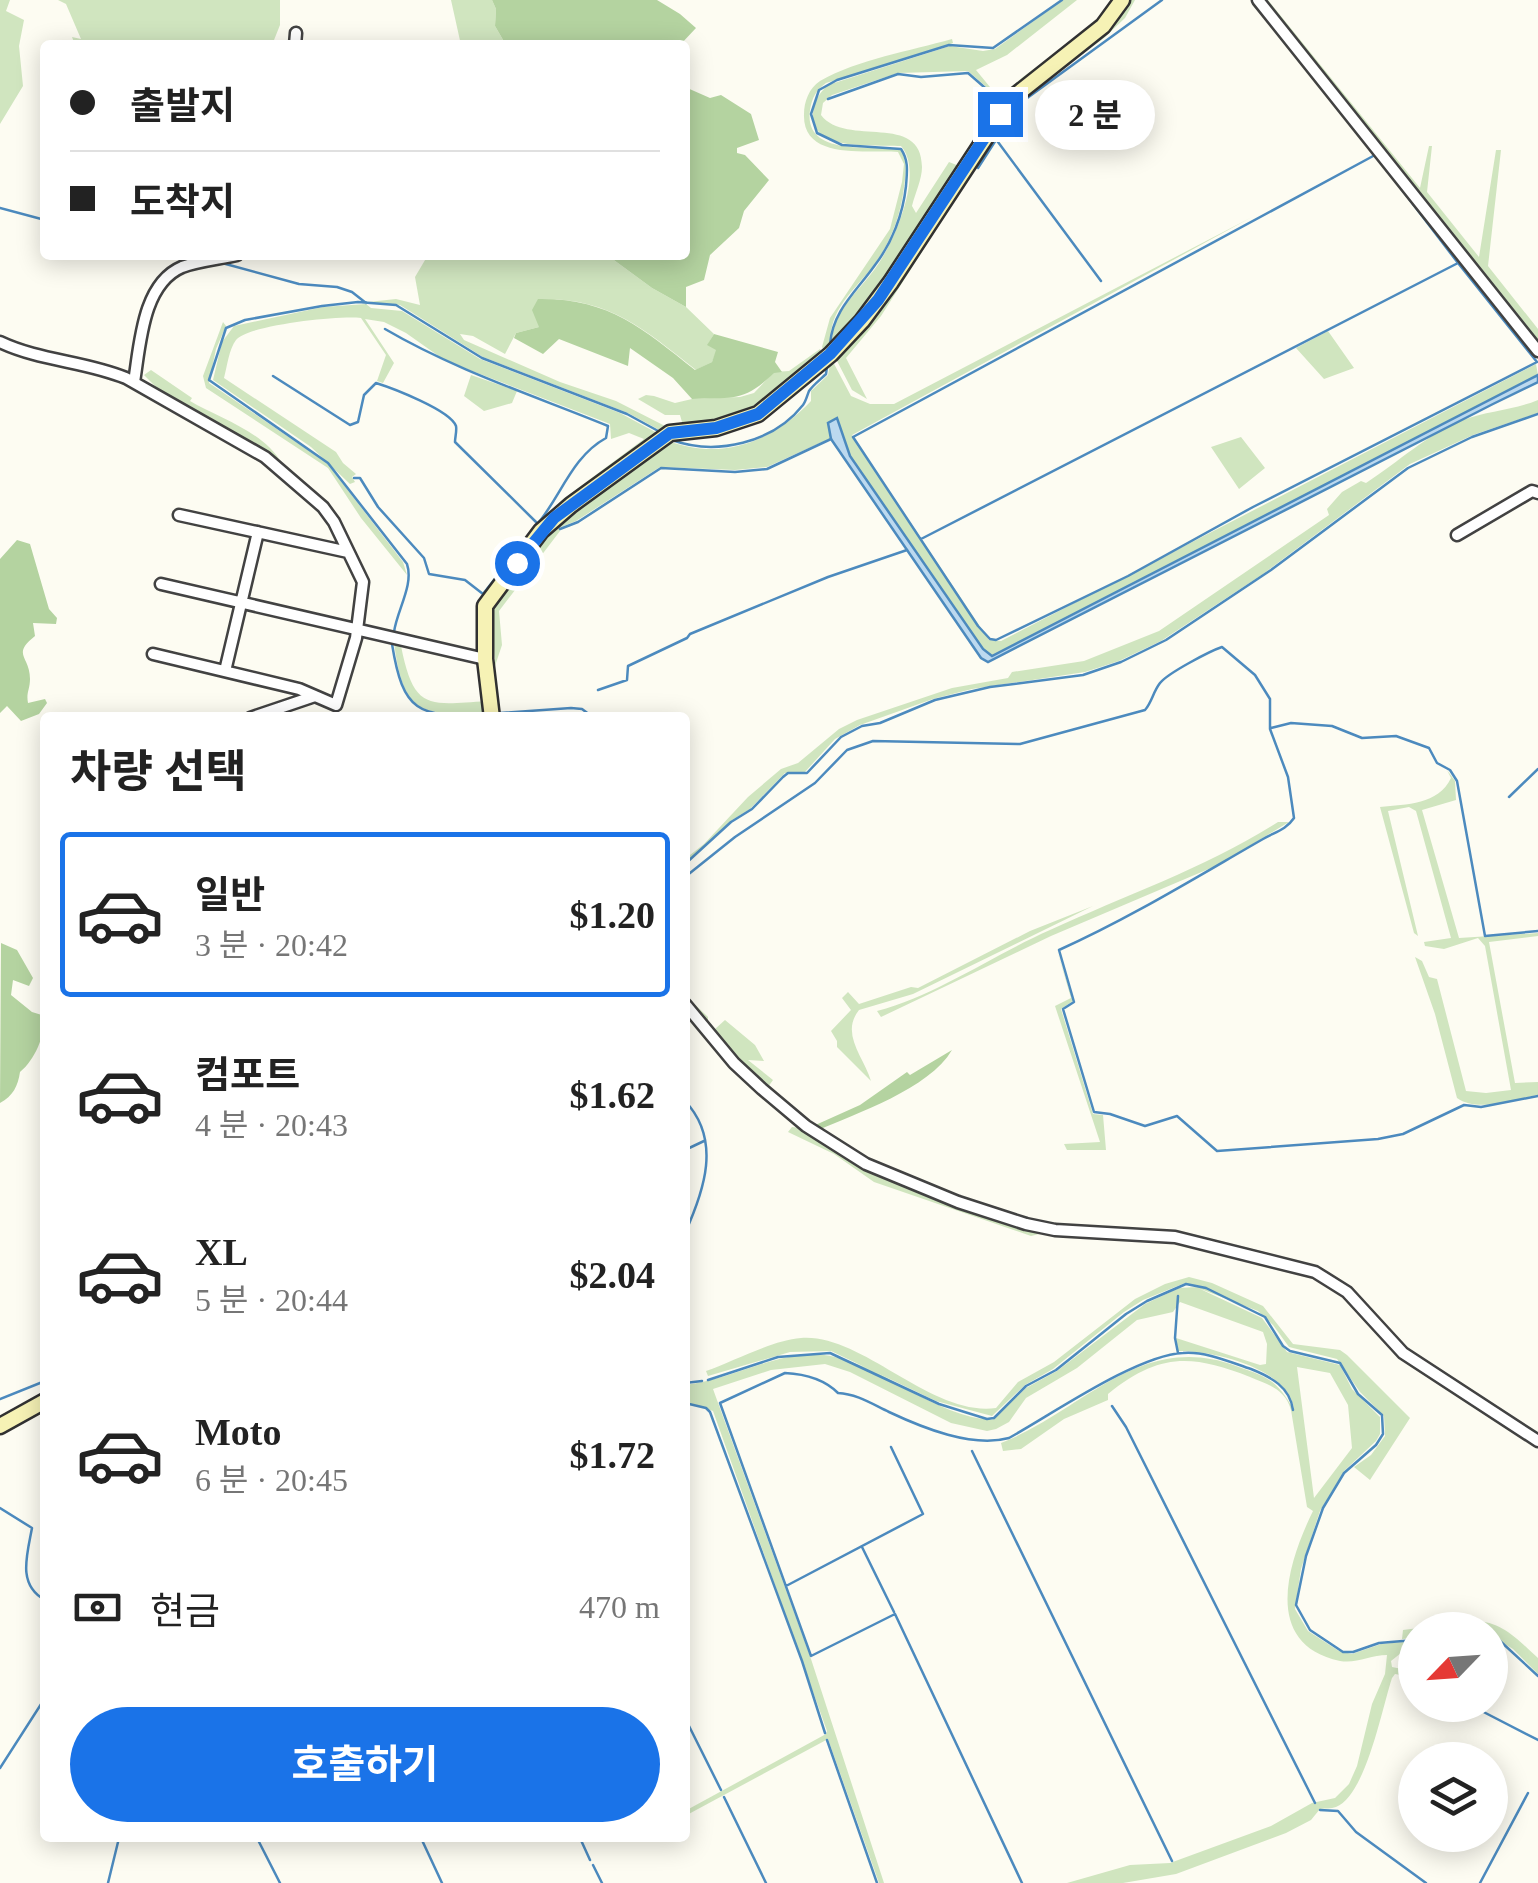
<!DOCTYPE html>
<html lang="ko">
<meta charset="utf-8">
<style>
:root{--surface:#fff;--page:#f2f2f2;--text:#222;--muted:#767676;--line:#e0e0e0;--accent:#1a73e8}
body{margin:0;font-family:"Times New Roman","Noto Sans KR",serif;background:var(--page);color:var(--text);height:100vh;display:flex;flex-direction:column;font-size:38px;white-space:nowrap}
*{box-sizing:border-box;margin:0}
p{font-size:32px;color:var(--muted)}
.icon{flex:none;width:55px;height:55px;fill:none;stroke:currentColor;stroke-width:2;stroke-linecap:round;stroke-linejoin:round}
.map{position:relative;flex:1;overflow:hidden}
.details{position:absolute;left:40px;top:712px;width:650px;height:1130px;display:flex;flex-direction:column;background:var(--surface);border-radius:10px;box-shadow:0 5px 25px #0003}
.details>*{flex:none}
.guide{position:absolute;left:40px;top:40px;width:650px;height:220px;border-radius:10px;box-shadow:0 5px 25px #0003;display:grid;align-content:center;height:220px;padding:0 30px;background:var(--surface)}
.needle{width:65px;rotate:245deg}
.controls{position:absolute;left:1398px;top:1612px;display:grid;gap:20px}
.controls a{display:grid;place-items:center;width:110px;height:110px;border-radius:50%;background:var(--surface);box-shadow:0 5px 25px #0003;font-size:50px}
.end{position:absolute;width:45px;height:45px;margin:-22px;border:12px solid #1a73e8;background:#fff;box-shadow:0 0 0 5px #fff}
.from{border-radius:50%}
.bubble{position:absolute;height:70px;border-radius:35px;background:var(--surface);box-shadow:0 5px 25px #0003;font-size:32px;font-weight:700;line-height:70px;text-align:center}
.guide b{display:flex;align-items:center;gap:35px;height:95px;font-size:38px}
.guide b+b{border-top:2px solid var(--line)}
.guide i{width:25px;height:25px;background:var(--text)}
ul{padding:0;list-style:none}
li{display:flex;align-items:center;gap:30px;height:165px;margin:0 20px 15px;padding:0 10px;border:5px solid transparent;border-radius:10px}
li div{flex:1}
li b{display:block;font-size:38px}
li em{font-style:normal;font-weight:700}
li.selected{border-color:var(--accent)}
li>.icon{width:90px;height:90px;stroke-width:1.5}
h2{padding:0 30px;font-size:45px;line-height:120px}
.pay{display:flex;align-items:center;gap:25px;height:110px;padding:0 30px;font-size:38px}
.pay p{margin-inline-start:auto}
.button{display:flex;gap:20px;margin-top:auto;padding:20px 30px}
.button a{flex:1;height:115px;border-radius:60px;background:var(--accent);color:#fff;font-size:40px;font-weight:700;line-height:115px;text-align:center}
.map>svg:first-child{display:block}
.green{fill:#d0e5bf;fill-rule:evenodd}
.forest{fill:#b4d3a0}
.water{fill:#bcd9ef;stroke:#4c8abe;stroke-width:2.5}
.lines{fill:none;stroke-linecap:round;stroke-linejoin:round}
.stream{stroke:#4c8abe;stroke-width:2.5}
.street-casing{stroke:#424242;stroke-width:15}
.secondary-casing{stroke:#313131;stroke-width:19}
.street{stroke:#fff;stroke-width:10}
.secondary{stroke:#f6f2b5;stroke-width:14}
.route{stroke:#1a73e8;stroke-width:12}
</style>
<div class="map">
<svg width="1538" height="1883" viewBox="0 0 1538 1883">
<rect width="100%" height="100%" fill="#fdfcf2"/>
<path class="green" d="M 0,0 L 10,0 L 6,11 L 24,20 L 19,46 L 23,86 L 0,124 Z
M 58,0 L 280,0 L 280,25 L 272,45 L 75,45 L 72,37 L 81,39 L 66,4 Z
M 451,0 L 492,0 L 496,9 L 495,26 L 506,45 L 461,45 Z
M 1063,0 L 1077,0 L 1007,55 L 976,70 L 999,98 L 968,71 L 898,73 L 832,95 L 823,103 L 821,115 C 846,148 922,111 922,167 C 922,179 915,194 912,206 L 916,213 L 949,162 L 959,166 C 976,136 991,104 1017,82 C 1049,55 1089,37 1112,0 L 1118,0 L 1111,12 L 1032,76 L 867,308 L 826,354 L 822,347 L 830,318 L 890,229 L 902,182 L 904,164 L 898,152 C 870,149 802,162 804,114 C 804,102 809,88 820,81 C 859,59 910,51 952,39 L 953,43 L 826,83 C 816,90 812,98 810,110 C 803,158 874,145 900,149 C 908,162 906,173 904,187 C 901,213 892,239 877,261 C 859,286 829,308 831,340 C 834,330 835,321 841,312 C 852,294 868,280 879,263 C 896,237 924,172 901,146 C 877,144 809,153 813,113 C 814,101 820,92 828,85 L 950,46 L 983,51 L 995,49 Z
M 1127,0 L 1135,0 L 1125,18 L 1104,38 L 1017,103 L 881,316 L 846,358 L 867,399 L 852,390 L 835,357 L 1006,112 Z
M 1261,0 L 1268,0 L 1420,188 L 1429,146 L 1432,146 L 1427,192 L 1479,257 L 1496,150 L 1501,150 L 1488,266 L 1538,329 L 1538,346 Z
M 1252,217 L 852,435 L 989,640 L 1001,641 L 1536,364 L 1538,375 L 992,656 L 983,649 L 849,456 L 840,435 L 828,423 L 831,438 L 767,467 L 735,470 L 660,467 L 576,521 L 559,528 L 560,531 L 499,611 L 502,645 L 495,666 L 492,611 L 503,588 L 556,523 L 666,440 C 721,462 772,442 811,401 L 811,391 L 828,375 L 831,358 L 851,396 L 870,404 L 894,404 Z
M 428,255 L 607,255 L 652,288 L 686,307 L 714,334 L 708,344 L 717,350 L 712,362 L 696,370 C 643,328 608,297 538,299 L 539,327 L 516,333 L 505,354 L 473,336 L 460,334 L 464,340 L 560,382 L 616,401 L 667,427 L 682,422 L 680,415 L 665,415 L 638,399 L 646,395 L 654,396 L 675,403 L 692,399 L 740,397 L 754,393 L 774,372 L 789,371 L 820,349 L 824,357 L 755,413 L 665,433 L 628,413 L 483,357 L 400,305 L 368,302 L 396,299 L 420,305 L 415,277 Z
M 366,304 L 371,308 L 402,311 L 480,359 L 620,413 L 659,434 L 563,505 L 486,600 L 483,654 L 476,653 L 477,608 L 481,596 L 562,500 L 644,439 L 629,433 L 611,439 L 610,424 L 467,369 L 440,357 L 406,333 L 384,322 L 365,319 L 394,363 L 383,383 L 377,381 L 386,355 L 361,318 C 341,315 247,325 236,340 C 229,349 227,367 224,378 L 336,452 L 343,463 L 356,474 L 352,477 L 355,482 L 350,484 L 311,447 L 213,380 L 222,342 L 234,326 L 323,307 Z
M 223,322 L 226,326 L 216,349 L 209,383 L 327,463 L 403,562 L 407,575 L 361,518 L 328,468 L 206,388 L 203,376 Z
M 1328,331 L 1354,368 L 1324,379 L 1296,348 Z
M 151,370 L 192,398 L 190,401 C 219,418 265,432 282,464 L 159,390 L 144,375 Z
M 471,375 L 517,391 L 512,403 L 484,411 L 464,396 Z
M 1538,400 L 1538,413 L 1473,435 L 1410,464 L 1263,574 L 1161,641 L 1119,661 L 1085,672 L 972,689 L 933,699 L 860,725 L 835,739 L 804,773 L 785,773 L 750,809 L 732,820 L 685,863 L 685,859 L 704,844 L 748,797 L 781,769 L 798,763 L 839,729 L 857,720 L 952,688 L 1008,678 L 1012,672 L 1084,661 L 1159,631 L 1329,515 L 1327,509 L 1342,492 L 1361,481 L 1366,483 C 1400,461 1426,435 1463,420 C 1487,411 1514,410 1538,400 Z
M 1241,437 L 1265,468 L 1239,489 L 1211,447 Z
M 394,642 L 401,646 C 414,711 428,705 487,701 L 487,712 C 421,716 403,715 394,642 Z
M 1447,770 L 1455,781 L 1456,800 L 1422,810 L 1459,938 L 1538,933 L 1538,936 L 1489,942 L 1515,1083 L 1538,1082 L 1538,1095 C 1514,1099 1478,1113 1457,1098 L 1435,1014 L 1415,957 L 1422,961 L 1429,977 L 1437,979 L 1466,1091 L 1486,1093 L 1511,1090 L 1485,946 L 1478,938 L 1444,949 L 1425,946 L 1424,942 L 1451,938 L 1416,811 L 1409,807 L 1388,811 L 1418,936 L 1414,933 L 1380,807 C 1407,804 1438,805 1451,778 Z
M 1278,822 L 1289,822 L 1218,865 L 1051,936 L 881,1017 L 877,1011 C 937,995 993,955 1050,930 C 1126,895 1208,867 1278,822 Z
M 1093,906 L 913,994 L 859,1010 C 840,1034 864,1057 871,1081 L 837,1047 L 837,1041 L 831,1031 L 851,1010 L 842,998 L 848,992 L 859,1004 L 911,987 L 918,988 L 1030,931 Z
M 1057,950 L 1073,1001 L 1061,1009 L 1093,1114 L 1103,1115 L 1106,1150 L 1067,1150 L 1064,1144 L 1100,1142 L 1055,1006 L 1071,998 Z
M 685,995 L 708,1017 L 708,1023 L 715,1029 L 725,1020 L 755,1045 L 764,1061 L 748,1060 L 773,1080 L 768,1087 L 807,1120 L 803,1121 L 735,1059 L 685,1001 Z
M 792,1127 L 801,1128 L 867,1171 L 1039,1234 L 1031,1236 L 874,1182 L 834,1154 L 788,1132 Z
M 1189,1277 L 1212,1283 L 1263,1306 L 1293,1344 L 1340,1350 L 1347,1355 L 1410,1418 L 1370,1480 L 1354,1467 L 1371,1455 L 1385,1436 L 1384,1416 L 1360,1392 L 1337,1359 L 1289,1347 L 1273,1325 L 1258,1311 L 1185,1283 L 1143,1300 L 1124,1312 L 1053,1369 L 1025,1385 L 992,1416 L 936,1401 L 831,1351 L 790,1352 L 708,1376 L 706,1371 C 734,1361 773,1340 801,1338 C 862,1333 931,1417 996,1408 L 1018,1382 L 1054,1362 L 1135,1299 L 1165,1284 Z
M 1196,1287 L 1262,1318 L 1287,1352 L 1340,1365 L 1352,1389 L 1380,1417 L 1380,1434 L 1376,1441 L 1344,1471 L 1320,1511 L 1301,1569 L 1295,1609 L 1308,1631 L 1339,1651 L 1352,1654 L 1381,1644 L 1415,1641 L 1415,1650 L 1406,1652 L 1402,1645 L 1401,1653 L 1391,1661 L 1392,1667 L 1407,1670 L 1406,1676 L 1395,1674 L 1392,1678 C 1382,1708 1366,1795 1336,1807 C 1331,1809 1325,1808 1320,1809 L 1311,1820 L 1286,1833 L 1176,1874 L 1123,1883 L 1067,1883 L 1130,1865 L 1170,1863 L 1271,1826 L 1312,1803 L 1335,1798 L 1349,1784 L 1357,1766 L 1372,1704 L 1385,1674 L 1387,1655 C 1371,1655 1356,1664 1340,1661 C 1261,1644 1288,1562 1313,1511 L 1307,1507 L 1291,1410 C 1285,1389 1269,1385 1250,1377 C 1191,1354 1159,1353 1108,1394 L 1108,1400 L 1064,1419 L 1021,1449 L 1003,1451 L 1001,1443 C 1082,1412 1140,1330 1236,1366 C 1271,1378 1277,1381 1294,1410 C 1291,1369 1212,1350 1178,1351 L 1176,1338 L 1260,1365 L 1266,1364 L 1267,1344 L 1263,1332 L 1180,1302 L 1173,1312 L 1137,1320 L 1077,1368 L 1026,1398 L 1009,1422 L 996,1429 L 987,1431 L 951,1423 L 850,1372 L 825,1364 L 771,1370 L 713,1389 L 811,1659 L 884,1883 L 879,1883 L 828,1739 L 685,1816 L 685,1811 L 826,1734 L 827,1731 L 713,1411 L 685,1402 L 685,1385 C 734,1380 785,1345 835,1357 C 890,1370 934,1416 992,1420 L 1026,1388 L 1057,1371 L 1145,1304 L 1179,1288 ZM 1297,1367 L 1330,1373 L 1348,1405 L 1352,1448 L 1314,1498 Z
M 1474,1621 C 1502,1621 1518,1640 1538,1658 L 1538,1674 L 1513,1649 L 1490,1635 L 1490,1630 L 1415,1630 L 1415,1638 L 1402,1639 L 1403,1630 Z"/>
<path class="forest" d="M 492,0 L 657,0 L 680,14 L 696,28 L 680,45 L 506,45 L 495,26 L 496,9 Z
M 685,87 L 710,98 L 721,95 L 751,114 L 759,140 L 737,148 L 737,153 L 745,155 L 769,180 L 744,211 L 739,228 L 710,255 L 704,280 L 686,287 L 686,307 L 652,288 L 607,255 L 685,255 Z
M 538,299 C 609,298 642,328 695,370 L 712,362 L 716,350 L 707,345 L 714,334 L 778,352 L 775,362 L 782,372 L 774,373 C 743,403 733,397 692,399 L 673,378 L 630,348 L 628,366 L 559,339 L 543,354 L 514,338 L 516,333 L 539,327 L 532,310 Z
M 17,540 L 30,544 L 49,609 L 57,618 L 56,624 L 33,623 L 35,636 C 11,655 30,656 30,679 C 30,689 26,693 28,703 L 45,699 L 47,703 L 39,714 L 21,721 L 7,706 L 0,713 L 0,559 Z
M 1,943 L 17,950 L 33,978 L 29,986 L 13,980 L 11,995 L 32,1012 L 45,1016 C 45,1035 35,1060 20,1072 C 18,1086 13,1096 0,1103 Z
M 952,1050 C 929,1089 857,1113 816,1131 L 811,1127 L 860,1105 L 907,1072 L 910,1075 Z"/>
<path class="water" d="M 1538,375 L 1538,382 L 1493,404 L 988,662 L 981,658 L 831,439 L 828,423 L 837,418 L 850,456 L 983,649 L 992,656 Z"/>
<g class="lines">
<path class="stream" d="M 1318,84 L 1368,146
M 828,99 L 898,74 L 921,77 L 968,73 L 999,100 L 1005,96
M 998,142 L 1101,281
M 1374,153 L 1458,263
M 978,168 L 1019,104 L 1162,0
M 0,208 L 45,220
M 222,263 L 299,284 L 337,287 L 352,292 L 366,303
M 385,329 C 455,370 532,395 608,426 L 606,438 C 571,457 560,499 535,527
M 830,344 C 833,310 856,292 875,265 C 892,243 903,214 906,186 C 907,172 909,161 901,149 L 842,145 L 817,133 L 811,114 L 819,90 L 837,80 L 949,45 L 993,48 L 1062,0
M 273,376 L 350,425 L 358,422 L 364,395 L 376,383 C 392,388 450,410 456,426 C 457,431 455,437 455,442 L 536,522
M 672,440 C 716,456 773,443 803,405 C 806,401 807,396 809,391 C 813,385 821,379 826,374 L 827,367
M 354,478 L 360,478 L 378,507 L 424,558 L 429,574 L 465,580 L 483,594 L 530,534
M 560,529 L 578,522 L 661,468 L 735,472 L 767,469 L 831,439
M 921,539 L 1458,263 L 1537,362 L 1253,507 L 1128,576 L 996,640 L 990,639 L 978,626 L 853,437 L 1375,155
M 394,632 C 397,610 414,585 407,564 L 328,463 L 209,380 L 226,328 L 245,320 L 322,306 L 358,302 L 396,305 L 482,358 L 627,414 L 660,432
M 392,644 C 403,712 418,718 484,714
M 598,690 L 627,680 L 628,666 L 687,638 L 690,634 L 828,577 L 907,550
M 500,713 L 571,708 L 582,709 L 594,718
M 1271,728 L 1291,723 L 1332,726 L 1362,738 L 1396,736 L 1429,748 L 1437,763 L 1450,770 L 1457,781 L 1485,936 L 1538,931
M 1509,797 L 1538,769
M 685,864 L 731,822 L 752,809 L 783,777 L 788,773 L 807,773 L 841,737 L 862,726 L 880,723 L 935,700 L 990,687 L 1083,675 L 1121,662 L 1166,640 L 1271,570 L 1408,468 L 1472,437 L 1538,414
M 685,877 L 735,837 L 815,783 L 847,750 L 873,741 L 1020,744 L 1145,710 C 1152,702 1153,692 1160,683 C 1168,673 1210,651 1222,647 L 1255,675 L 1270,699 L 1270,729 L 1288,777 L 1294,818 C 1286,830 1275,832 1263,839 C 1195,878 1130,918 1059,950 L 1074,1002 L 1063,1009 L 1094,1112 L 1110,1114 L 1145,1126 L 1177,1116 L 1217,1151 L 1378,1139 L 1403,1134 L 1464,1105 L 1481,1107 L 1538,1096
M 685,1101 C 722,1140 704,1191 685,1233
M 685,1150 L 704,1141
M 1178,1353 L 1175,1338 L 1178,1296
M 708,1380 L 778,1357 L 830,1353 L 939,1404 L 987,1419 L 994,1418 L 1026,1386 L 1056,1370 L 1126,1314 L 1147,1301 L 1186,1284 L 1206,1288 L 1265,1317 L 1283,1346 L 1290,1351 L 1340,1363 L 1358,1394 L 1382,1415 L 1383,1434 L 1376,1445 L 1344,1473 L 1323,1508 L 1306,1556 L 1296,1605 L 1310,1630 L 1343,1652 L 1353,1652 L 1379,1643 L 1415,1640
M 685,1383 L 702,1381
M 0,1399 L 45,1381
M 685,1403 L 706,1408 L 710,1412 L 802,1661 L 825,1733
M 1112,1406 L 1126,1427 L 1315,1803
M 972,1451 L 1172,1861
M 0,1508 L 32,1528 C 27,1555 17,1585 45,1600
M 862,1547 L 894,1612
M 786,1586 L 923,1514 L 891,1447
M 1490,1637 L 1499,1640 L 1538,1676
M 1404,1647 L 1409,1665 L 1408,1677 L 1415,1679
M 1470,1705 L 1538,1740
M 685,1718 L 721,1790
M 827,1740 L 877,1883
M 0,1768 L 45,1698
M 724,1797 L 766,1883
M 1320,1810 L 1338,1811 L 1356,1832 L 1426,1883
M 257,1838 L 280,1883
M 421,1838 L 442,1883
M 580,1838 L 590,1860
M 593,1865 L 602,1883
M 108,1883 L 119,1838
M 1022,1883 L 895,1614 L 811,1656 L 720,1403 L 785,1373 C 805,1374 824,1379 838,1393 C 857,1394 872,1404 889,1412 C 923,1428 972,1448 1009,1438 C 1051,1415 1137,1355 1183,1353 C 1205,1351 1230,1362 1251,1369 C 1271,1377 1290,1387 1293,1410
M 1480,1883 L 1528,1793"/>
<g class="street-casing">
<path id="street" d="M 1258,0 L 1538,351
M 295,45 L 296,33
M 0,342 C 40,361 85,361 126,378 L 265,457 L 323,507 L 334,522 L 363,582 L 356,638 L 336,705 L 299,689 L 153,654
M 134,382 C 140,346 142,284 182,267 C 198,261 219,259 237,255
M 179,515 L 348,552
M 1457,535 L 1532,491 L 1538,493
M 161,584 L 485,659
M 225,671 L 258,532
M 250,718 L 315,696
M 685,1004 L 734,1063 L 762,1089 L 806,1126 L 866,1164 L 958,1202 L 1026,1224 L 1055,1230 L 1175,1237 L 1315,1272 L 1347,1292 L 1403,1353 L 1538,1441"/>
</g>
<g class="secondary-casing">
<path id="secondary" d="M 492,718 L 485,659 L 485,606 L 541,531 L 571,505 L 670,433 L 716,428 L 758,414 L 831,354 L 862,321 L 891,282 L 1011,99 L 1103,26 L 1122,0
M 0,1426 L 45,1401"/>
</g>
<use href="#street" class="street"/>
<use href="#secondary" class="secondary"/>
</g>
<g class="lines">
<path class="route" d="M 517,563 L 554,518 L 670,433 L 716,428 L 758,414 L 830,354 L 878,300 L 1000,114"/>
</g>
</svg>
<div class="controls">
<a><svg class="needle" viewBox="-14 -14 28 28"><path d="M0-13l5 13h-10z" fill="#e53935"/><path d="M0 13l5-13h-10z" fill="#767676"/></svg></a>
<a><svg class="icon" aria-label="layers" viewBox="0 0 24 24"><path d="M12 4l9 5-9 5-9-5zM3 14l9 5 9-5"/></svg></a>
</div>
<i class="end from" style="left:517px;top:563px"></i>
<i class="end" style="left:1000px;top:114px"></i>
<div class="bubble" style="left:1035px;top:80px;width:120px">2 분</div>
<div class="guide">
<b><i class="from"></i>출발지</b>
<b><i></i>도착지</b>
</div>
<section class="details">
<h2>차량 선택</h2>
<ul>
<li class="selected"><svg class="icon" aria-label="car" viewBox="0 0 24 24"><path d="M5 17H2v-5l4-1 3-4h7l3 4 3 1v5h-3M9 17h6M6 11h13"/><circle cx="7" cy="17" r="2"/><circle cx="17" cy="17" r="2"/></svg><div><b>일반</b><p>3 분 · 20:42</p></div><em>$1.20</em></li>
<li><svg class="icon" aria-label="car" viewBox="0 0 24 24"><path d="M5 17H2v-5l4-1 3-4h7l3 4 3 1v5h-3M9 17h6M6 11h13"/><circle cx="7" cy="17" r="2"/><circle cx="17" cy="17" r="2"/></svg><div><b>컴포트</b><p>4 분 · 20:43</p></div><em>$1.62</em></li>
<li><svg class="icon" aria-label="car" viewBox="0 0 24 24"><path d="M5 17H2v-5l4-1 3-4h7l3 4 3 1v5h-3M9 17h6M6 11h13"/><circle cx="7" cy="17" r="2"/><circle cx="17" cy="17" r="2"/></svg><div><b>XL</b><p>5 분 · 20:44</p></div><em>$2.04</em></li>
<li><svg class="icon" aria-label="car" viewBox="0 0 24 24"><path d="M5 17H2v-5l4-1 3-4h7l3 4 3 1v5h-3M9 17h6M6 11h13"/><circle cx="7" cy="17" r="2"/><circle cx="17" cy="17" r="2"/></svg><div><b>Moto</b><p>6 분 · 20:45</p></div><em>$1.72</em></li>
</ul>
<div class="pay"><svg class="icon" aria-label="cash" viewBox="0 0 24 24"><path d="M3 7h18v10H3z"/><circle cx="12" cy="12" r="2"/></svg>현금<p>470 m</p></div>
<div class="button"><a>호출하기</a></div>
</section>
</div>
